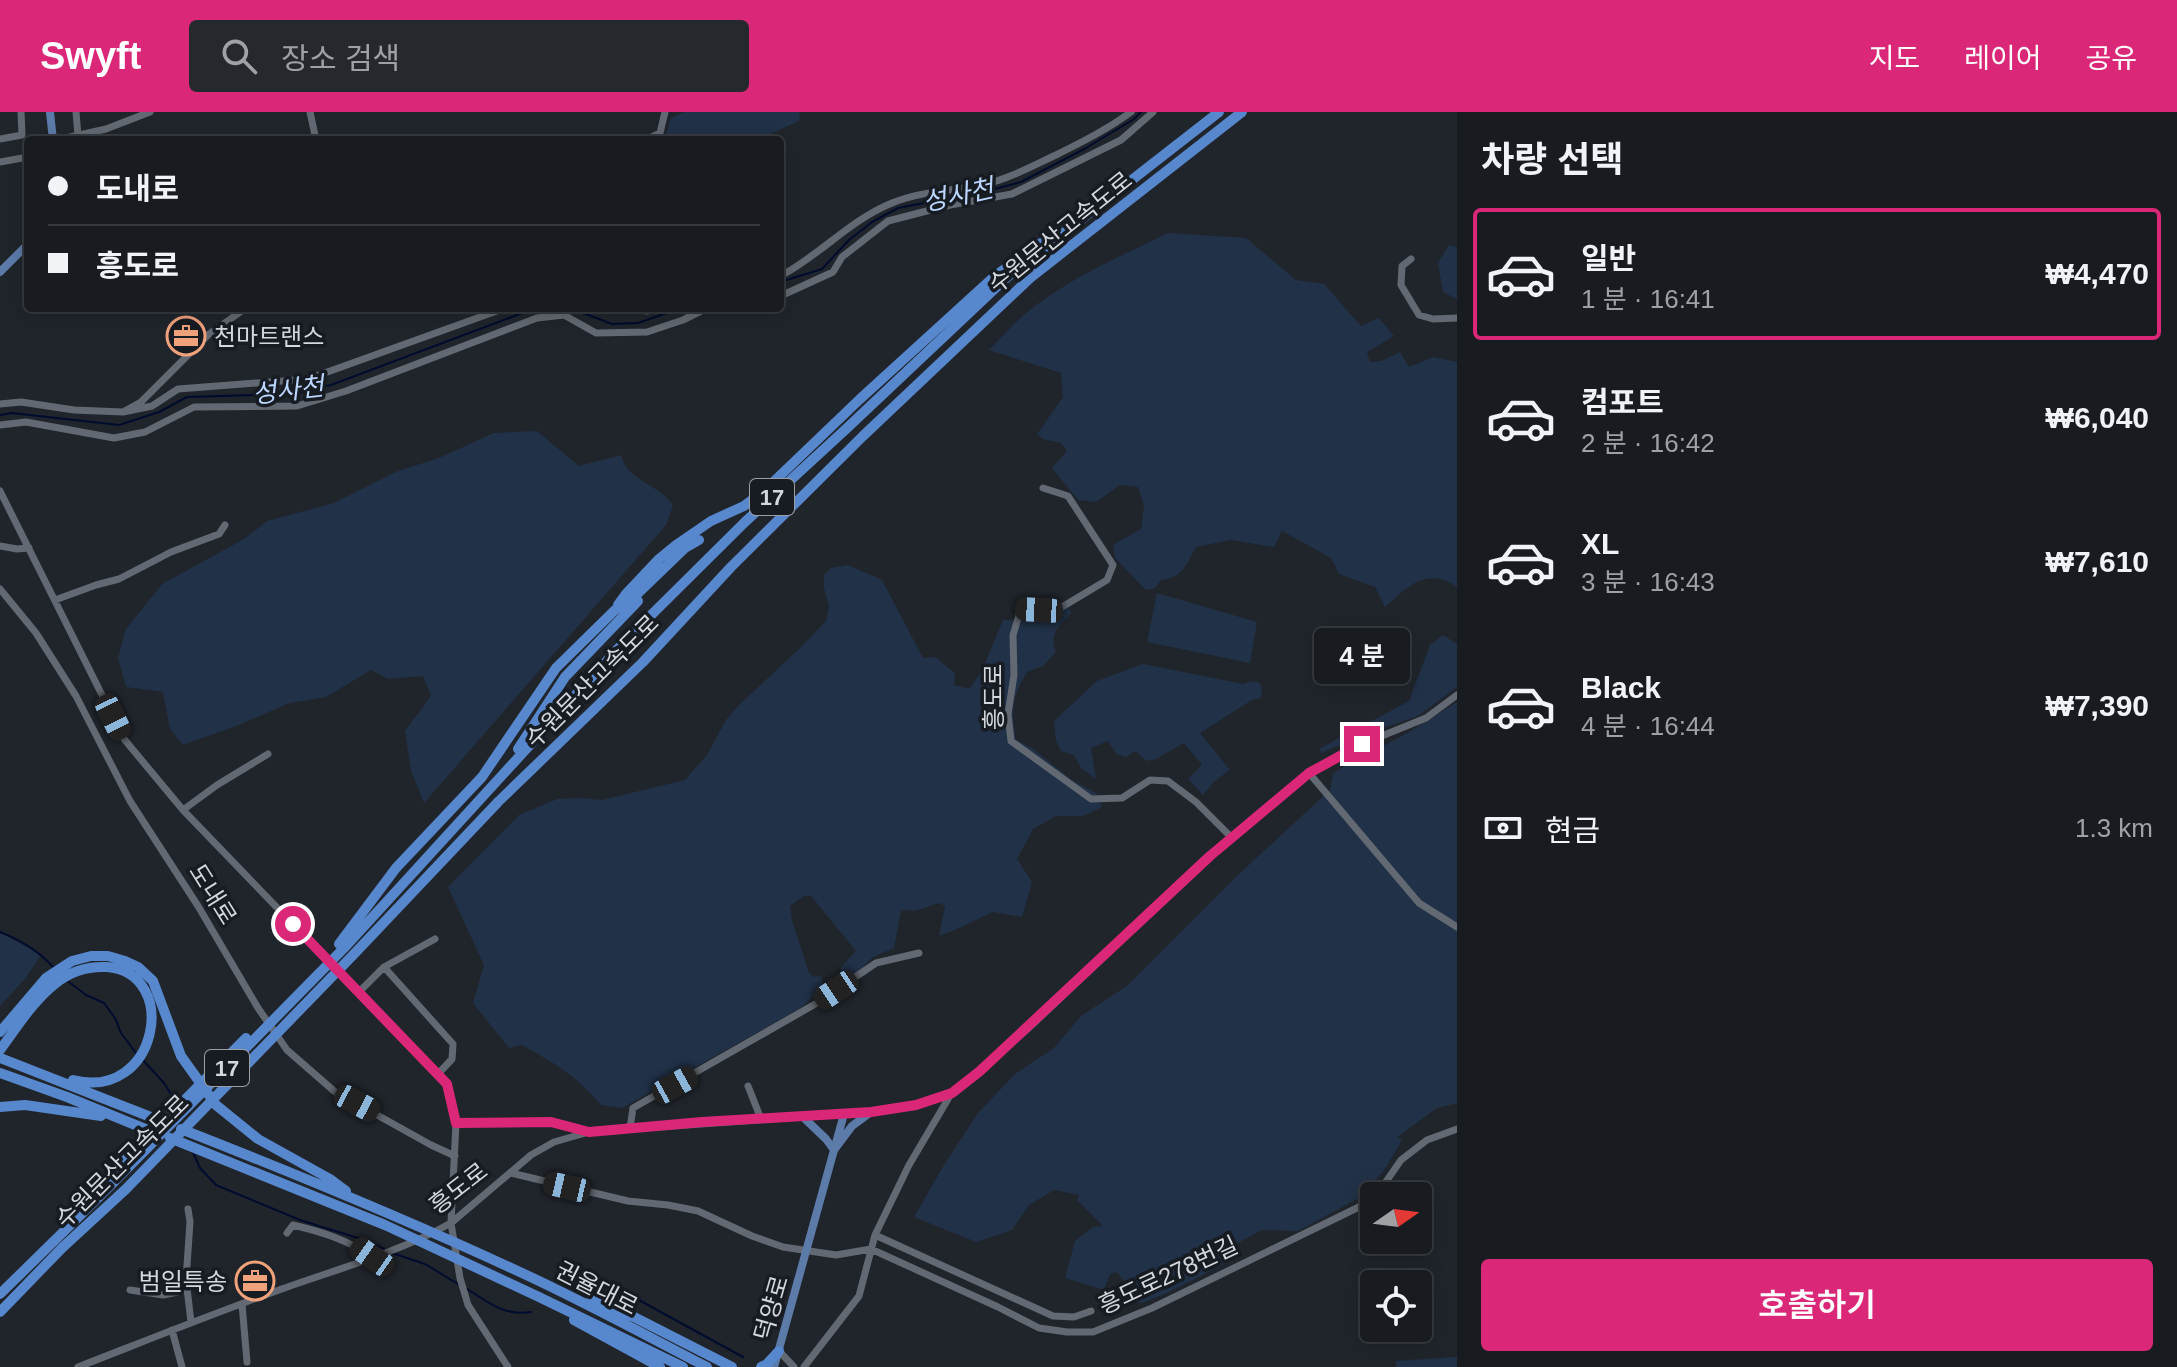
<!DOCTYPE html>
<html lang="ko">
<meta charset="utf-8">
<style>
:root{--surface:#181c21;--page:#25292e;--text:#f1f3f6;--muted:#9fa1a5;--line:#363a3f;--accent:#db2777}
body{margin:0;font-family:Arial,"Noto Sans KR",sans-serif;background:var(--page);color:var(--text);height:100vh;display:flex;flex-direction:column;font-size:30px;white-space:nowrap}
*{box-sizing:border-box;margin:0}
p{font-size:26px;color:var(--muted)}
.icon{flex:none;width:44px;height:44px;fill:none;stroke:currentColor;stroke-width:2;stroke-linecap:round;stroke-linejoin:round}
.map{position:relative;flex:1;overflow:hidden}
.panel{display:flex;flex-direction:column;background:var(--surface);width:720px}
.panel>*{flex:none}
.hud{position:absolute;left:24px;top:24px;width:760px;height:176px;border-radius:8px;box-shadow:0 4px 20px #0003,0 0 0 2px var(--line);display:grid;align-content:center;height:176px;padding:0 24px;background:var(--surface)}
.needle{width:52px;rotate:76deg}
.buttons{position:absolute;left:1360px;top:1070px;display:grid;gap:16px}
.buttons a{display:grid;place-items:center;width:72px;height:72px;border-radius:8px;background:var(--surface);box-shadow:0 4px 20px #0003,0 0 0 2px var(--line);font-size:40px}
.end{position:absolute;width:36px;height:36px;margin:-18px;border:10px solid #db2777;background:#fff;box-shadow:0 0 0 4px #fff}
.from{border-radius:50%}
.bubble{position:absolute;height:56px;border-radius:8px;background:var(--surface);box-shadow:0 4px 20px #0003,0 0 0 2px var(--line);font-size:26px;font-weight:600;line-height:56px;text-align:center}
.car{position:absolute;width:24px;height:48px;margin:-24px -12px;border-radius:10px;box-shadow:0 0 6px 2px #0007;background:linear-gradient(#222 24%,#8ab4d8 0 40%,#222 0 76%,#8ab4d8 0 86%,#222 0)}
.hud b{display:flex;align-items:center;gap:28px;height:76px;font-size:30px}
.hud b+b{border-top:2px solid var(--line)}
.hud i{width:20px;height:20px;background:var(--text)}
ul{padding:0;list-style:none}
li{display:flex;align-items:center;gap:24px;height:132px;margin:0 16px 12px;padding:0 8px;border:4px solid transparent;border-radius:8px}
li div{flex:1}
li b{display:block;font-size:30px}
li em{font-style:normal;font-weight:600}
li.current{border-color:var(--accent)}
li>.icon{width:72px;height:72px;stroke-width:1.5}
h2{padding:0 24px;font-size:36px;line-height:96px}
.pay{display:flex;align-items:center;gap:20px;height:88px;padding:0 24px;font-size:30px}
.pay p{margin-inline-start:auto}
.action{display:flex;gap:16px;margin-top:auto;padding:16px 24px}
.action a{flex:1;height:92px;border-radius:8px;background:var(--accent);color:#fff;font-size:32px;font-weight:600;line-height:92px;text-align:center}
header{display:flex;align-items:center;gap:48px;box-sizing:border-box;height:112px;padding:0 40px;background:var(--accent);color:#fff}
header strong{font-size:38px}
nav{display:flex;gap:44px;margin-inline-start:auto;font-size:28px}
.search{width:560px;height:72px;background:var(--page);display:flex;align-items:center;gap:20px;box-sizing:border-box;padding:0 28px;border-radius:8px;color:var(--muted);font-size:30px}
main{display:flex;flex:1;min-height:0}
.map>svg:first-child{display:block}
.green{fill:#213147}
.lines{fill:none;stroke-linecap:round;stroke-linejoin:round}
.stream{stroke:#000c2e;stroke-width:2}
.minor{stroke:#636972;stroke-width:7}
.major{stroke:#5c7ba9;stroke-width:8}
.highway{stroke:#5787cd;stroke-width:10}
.route{stroke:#db2777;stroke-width:10}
.labels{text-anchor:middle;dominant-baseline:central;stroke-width:7;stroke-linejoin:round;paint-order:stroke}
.shield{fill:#171b22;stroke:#9b9fa4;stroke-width:2}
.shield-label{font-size:22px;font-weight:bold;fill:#d4d7dc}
.street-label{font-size:24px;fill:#d4d7dc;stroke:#171b22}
.poi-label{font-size:24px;fill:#d4d7dc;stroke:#171b22;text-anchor:start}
.water-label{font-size:26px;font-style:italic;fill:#bcd7ff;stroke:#171b22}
</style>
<header>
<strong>Swyft</strong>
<div class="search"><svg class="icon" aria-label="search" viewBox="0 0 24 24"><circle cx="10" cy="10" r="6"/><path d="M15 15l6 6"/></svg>장소 검색</div>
<nav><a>지도</a><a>레이어</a><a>공유</a></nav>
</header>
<main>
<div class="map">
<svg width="1457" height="1255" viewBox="0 0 1457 1255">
<rect width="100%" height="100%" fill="#20252c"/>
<path class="green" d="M 684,0 L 800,0 L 799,9 L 764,25 L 764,28 L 662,28 L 665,26 L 671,6 Z
M 1168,121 L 1246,126 L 1296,168 L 1324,172 L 1361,214 L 1379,206 L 1394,224 L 1367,240 L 1370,250 L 1381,249 L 1400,240 L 1409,255 L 1433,245 L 1457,250 L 1457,475 C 1426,454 1408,475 1385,495 L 1375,475 L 1339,462 L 1331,446 L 1282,419 L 1274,435 L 1231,428 L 1196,435 C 1187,452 1182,466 1161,468 L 1155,476 L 1146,478 L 1115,446 L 1113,433 L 1141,417 L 1144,394 L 1138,375 L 1120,373 L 1096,390 L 1078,388 L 1052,356 L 1067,339 L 1061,331 L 1043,327 L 1037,322 L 1063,285 L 1061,261 L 989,238 C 1001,226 1012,213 1025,202 C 1067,167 1119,145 1168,121 Z
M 1449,133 L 1457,135 L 1457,187 L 1443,180 L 1438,151 Z
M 537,319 L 579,354 L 621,343 C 627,369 659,372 673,393 L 666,413 L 424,691 L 411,659 L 405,619 L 431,584 L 423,564 L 388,567 L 371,558 L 326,585 L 290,591 L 236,614 L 183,633 L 170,617 L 163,580 L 126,575 L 118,546 L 126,517 L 162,472 L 244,427 L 267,409 L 334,391 L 398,359 L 439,346 L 494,321 Z
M 848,453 L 882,468 L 923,546 L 935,545 L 955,561 L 954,573 L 969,577 L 982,559 L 1003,508 L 1030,509 L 1031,503 L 1036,498 L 1046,500 L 1055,492 L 1066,495 L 1072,500 C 1060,513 1048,522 1056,540 L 1043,554 L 1027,560 C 1011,586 1011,598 1016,628 L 1032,636 L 1072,668 L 1096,681 L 1102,695 L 1083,704 L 1056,704 L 1033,717 L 1017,747 L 1032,770 L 1022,805 L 993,800 L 955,818 L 939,824 L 945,794 L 939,791 L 915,799 L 901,798 L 894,836 L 873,845 L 853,865 L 847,867 L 841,862 L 841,855 L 856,839 L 811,784 L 804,784 L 790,794 L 792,808 L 809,861 L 813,865 L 821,864 L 823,871 L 818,880 L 801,896 L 622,996 L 601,993 C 575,963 556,952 522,933 L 509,936 L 473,891 L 484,853 L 448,775 L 519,703 L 557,687 L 581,686 L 602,688 L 685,668 L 707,643 L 726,608 L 740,592 L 799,537 L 826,509 L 829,495 L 824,476 L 824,463 L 831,456 Z
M 1157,481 L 1257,510 L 1250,551 L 1147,530 Z
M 1443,523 L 1457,532 L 1457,575 L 1418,604 L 1360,624 L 1322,641 L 1319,637 L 1409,589 L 1430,533 Z
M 1143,552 L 1243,572 L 1251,569 L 1259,570 L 1262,576 L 1261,586 L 1252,588 L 1200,621 L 1230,658 L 1215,669 L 1203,683 L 1188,667 L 1202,653 L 1184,631 L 1156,647 L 1147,649 L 1135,639 L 1126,645 L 1116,642 L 1108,629 L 1091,636 L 1096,667 L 1081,656 L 1074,643 L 1061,639 L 1056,628 L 1054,609 L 1097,569 Z
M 1457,590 L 1457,991 L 1437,996 L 1397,1025 L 1402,1028 L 1383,1060 L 1357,1087 L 1298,1119 L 1262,1118 L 1234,1133 L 1222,1153 L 1167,1181 L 1142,1191 L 1131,1188 L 1126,1172 L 1117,1160 L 1110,1162 L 1104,1178 L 1065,1166 L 1075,1129 L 1093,1115 L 1103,1114 L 1077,1088 L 1079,1083 L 1054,1078 L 1029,1093 L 1012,1118 L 976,1130 L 914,1105 L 944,1053 L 978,1001 L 1015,962 L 1054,936 L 1081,904 L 1127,874 L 1239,762 L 1330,678 L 1333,661 L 1411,619 Z
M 0,822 L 5,823 L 41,843 L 25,867 L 0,894 Z
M 1457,1245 L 1457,1255 L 1396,1255 L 1396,1249 Z"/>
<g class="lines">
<path class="stream" d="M 780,170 L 822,157 L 849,128 L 872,110 L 898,96 L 987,79 L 1021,70 L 1086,36 L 1134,7 L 1141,0
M 570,196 L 612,212 L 638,211 L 681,196
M 0,303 L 12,301 L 119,313 L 159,300 L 187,285 L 291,282 L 331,273 L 533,197 L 567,196
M 0,820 C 22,829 39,839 55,857
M 65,867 L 86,883 L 104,891 L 115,906 L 121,921 L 136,941
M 143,948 L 164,971 L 176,990
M 192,1038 L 200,1056 L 216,1073 L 300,1108 L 364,1128 L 386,1138
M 392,1141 L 425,1152 L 458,1172
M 467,1177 C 490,1191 503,1204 531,1200
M 614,1184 L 625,1183 L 637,1187 L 743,1245"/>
<path class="minor" d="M 76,0 L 78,24
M 310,0 L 316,28
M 0,27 L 22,23 L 21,0
M 57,28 L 106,17 L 150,0
M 646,28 L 660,21 L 665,0
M 0,50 L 28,45
M 1411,147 L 1402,154 L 1401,173 L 1419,203 L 1433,207 L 1457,206
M 780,162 L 784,162 C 822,141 852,107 892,91 C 921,79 952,79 982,73 C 1009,67 1032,54 1056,43 C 1082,30 1108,17 1131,0
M 780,182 L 785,182 L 833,160 L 842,145 L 888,109 L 950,93 L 1012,82 L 1121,28 L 1153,0
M 628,196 L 647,199 L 653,196
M 0,292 L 21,290 L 74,298 L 123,300 L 141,290 L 209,222 L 246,196
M 123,300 L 152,294 L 178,277 L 308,267 L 505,196
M 0,313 L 26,310 L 114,326 L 145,320 L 194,295 L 297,294 L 346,279 L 537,206 L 564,203 L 596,221 L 647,220 L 683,208 L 707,196
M 1043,376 L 1068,384 L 1113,453 L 1107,468 L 1057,498 L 1021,497 L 1013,523 L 1014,563 L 1008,602 L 1011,629 L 1091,687 L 1122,686 L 1150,668 L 1168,669 L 1196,690 L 1232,726
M 0,379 L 124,627 L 183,698 L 447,972 L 456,1011 L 451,1111 L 460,1166 L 468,1193 L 508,1255
M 0,434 L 17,437 L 29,436
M 0,477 L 36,521 L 76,584 L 130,689 L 198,794 L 258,896 L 287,938 L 334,979 L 431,1033 L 455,1044
M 55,488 L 96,473 L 119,467 L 171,440 L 219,422 L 225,413
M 1309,661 L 1419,791 L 1457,815
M 183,698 L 217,673 L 268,642
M 384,855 L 453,932 L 452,947 L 438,962
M 359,880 L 384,855 L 435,827
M 748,974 L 761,1007
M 456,1011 L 551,1010 L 587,1020
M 630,1016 L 633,996 L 817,891 L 876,851 L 919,841
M 511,1061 L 628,1089 L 668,1093 L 698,1099 L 752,1124 L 783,1135 L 836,1143 L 871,1137 L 998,1195 L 1039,1216 L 1067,1220 L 1093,1220 L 1152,1196 L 1359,1095 L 1383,1074 L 1401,1048 L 1427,1028 L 1457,1017
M 188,1097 L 190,1110 L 186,1168 L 191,1210
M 287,1121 L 293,1113 C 322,1120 348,1128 372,1145
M 875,1123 L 1053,1204 L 1074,1205 L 1091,1199
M 130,1178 L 163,1183 L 187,1178
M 242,1192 L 247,1250
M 172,1218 L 182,1255
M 779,1239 L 794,1255
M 78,1255 C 145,1229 212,1202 279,1178 C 337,1157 398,1141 451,1111 L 531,1043 L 554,1030 L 589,1020 L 617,1018 L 871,1000 L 916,993 L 952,981 L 980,959 L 1032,913 L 1210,744 L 1309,661 L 1362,632 L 1426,606 L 1457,583
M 804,1255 L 859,1184 L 875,1123 L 909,1053 L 951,982"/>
<path class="major" d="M 50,0 L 53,28
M 0,160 L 28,132
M 802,1004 L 826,1027 L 834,1038 L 852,1014 L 871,1000
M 774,1255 L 844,1002"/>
<path class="highway" d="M 618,493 L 626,482 L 659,447 L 676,433 L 711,409 L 744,394 L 764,379 L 860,287 L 995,164 L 1041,131
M 518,637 L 565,565 L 638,489
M 339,832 L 396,756 L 482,665 L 556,556 L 615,498 L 629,490 L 685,436 L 699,428
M 0,920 L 46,866 L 72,849 L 91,844 L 108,844 L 125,849 L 138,855 L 153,869 L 181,944 L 216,993 L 258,1027 L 330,1067 L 346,1079
M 0,938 C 17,915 33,889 56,871 C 71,859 88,854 107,855 C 181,861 158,990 73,968
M 0,946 L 166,1011
M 0,961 L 67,985 L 155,1021
M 0,995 L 25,993 L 101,1004
M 181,1017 C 296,1062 410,1109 522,1161 C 585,1190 645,1223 707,1255
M 170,1026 L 385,1113 L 539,1185 L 683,1255
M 66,1108 L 246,926
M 0,1182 L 106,1078 L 347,833 L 624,530 L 745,410 L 846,317 L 1006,166 L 1219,0
M 591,1188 L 634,1205 L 732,1255
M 0,1200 L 62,1136 L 126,1077 L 355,841 L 499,689 L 643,550 L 731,455 L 863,324 L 1030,166 L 1242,0
M 574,1208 L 660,1255
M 761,1255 L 767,1252 L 779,1239"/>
</g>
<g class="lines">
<path class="route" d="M 293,812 L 447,972 L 456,1011 L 551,1010 L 589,1020 L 702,1010 L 871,1000 L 916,993 L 952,981 L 980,959 L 1210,744 L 1309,661 L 1362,632"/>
</g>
<defs>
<g id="office-ring" transform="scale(2)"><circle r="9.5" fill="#171b22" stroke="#f0a27a" stroke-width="1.5"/><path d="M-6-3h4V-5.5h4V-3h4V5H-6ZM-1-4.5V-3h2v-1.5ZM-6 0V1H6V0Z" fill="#f0a27a"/></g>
</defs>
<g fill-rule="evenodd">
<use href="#office-ring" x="186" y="224"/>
<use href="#office-ring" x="255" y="1169"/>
</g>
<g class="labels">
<g class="shield">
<rect x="750" y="367" width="44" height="36" rx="6"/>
<rect x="205" y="938" width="44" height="36" rx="6"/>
</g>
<g class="shield-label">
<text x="772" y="385">17</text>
<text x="227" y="956">17</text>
</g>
<g class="street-label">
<text transform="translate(1060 120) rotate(-39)">수원문산고속도로</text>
<text transform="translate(592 569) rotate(-45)">수원문산고속도로</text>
<text transform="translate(993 585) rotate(-90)">흥도로</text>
<text transform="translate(213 782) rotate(58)">도내로</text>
<text transform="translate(122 1049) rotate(-45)">수원문산고속도로</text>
<text transform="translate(458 1076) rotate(-38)">흥도로</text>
<text transform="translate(1168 1163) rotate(-25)">흥도로278번길</text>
<text transform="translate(597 1176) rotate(27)">권율대로</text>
<text transform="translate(771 1196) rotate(-74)">덕양로</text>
</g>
<g class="poi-label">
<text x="214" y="224">천마트랜스</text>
<text x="227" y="1169" text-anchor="end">범일특송</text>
</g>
<g class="water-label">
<text transform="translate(958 83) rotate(-12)">성사천</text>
<text transform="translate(288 278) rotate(-7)">성사천</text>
</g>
</g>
</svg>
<div class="buttons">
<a><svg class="needle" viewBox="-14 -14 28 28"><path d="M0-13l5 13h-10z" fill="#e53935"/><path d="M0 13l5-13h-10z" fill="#9fa1a5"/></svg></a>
<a><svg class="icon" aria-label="locate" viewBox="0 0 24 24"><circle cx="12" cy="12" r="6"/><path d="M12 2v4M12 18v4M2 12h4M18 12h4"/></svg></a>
</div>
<i class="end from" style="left:293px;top:812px"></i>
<i class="end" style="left:1362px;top:632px"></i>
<div class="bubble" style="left:1314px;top:516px;width:96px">4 분</div>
<i class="car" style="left:1039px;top:498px;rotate:273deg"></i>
<i class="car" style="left:113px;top:605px;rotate:154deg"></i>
<i class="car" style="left:836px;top:878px;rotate:236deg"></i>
<i class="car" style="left:675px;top:973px;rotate:61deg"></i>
<i class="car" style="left:357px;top:991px;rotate:118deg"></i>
<i class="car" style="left:567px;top:1075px;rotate:283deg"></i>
<i class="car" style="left:372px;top:1145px;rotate:305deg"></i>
<div class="hud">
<b><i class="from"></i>도내로</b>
<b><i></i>흥도로</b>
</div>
</div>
<section class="panel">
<h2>차량 선택</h2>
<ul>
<li class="current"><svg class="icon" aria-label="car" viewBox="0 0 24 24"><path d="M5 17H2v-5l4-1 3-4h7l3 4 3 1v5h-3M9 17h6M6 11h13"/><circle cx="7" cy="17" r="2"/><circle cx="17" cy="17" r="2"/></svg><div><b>일반</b><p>1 분 · 16:41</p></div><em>₩4,470</em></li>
<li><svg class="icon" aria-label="car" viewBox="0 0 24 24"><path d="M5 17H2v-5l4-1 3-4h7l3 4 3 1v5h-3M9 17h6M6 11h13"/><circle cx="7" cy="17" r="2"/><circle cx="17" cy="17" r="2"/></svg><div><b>컴포트</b><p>2 분 · 16:42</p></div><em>₩6,040</em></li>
<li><svg class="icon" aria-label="car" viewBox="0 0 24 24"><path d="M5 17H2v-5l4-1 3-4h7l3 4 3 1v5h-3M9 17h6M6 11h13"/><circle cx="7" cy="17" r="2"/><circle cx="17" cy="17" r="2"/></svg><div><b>XL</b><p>3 분 · 16:43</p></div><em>₩7,610</em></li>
<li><svg class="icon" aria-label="car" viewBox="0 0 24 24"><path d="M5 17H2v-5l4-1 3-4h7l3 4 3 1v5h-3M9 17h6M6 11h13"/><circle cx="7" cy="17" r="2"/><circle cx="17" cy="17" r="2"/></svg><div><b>Black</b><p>4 분 · 16:44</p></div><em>₩7,390</em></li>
</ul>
<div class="pay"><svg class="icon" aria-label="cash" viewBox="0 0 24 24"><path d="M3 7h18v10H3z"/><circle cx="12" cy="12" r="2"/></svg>현금<p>1.3 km</p></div>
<div class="action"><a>호출하기</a></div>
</section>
</main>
